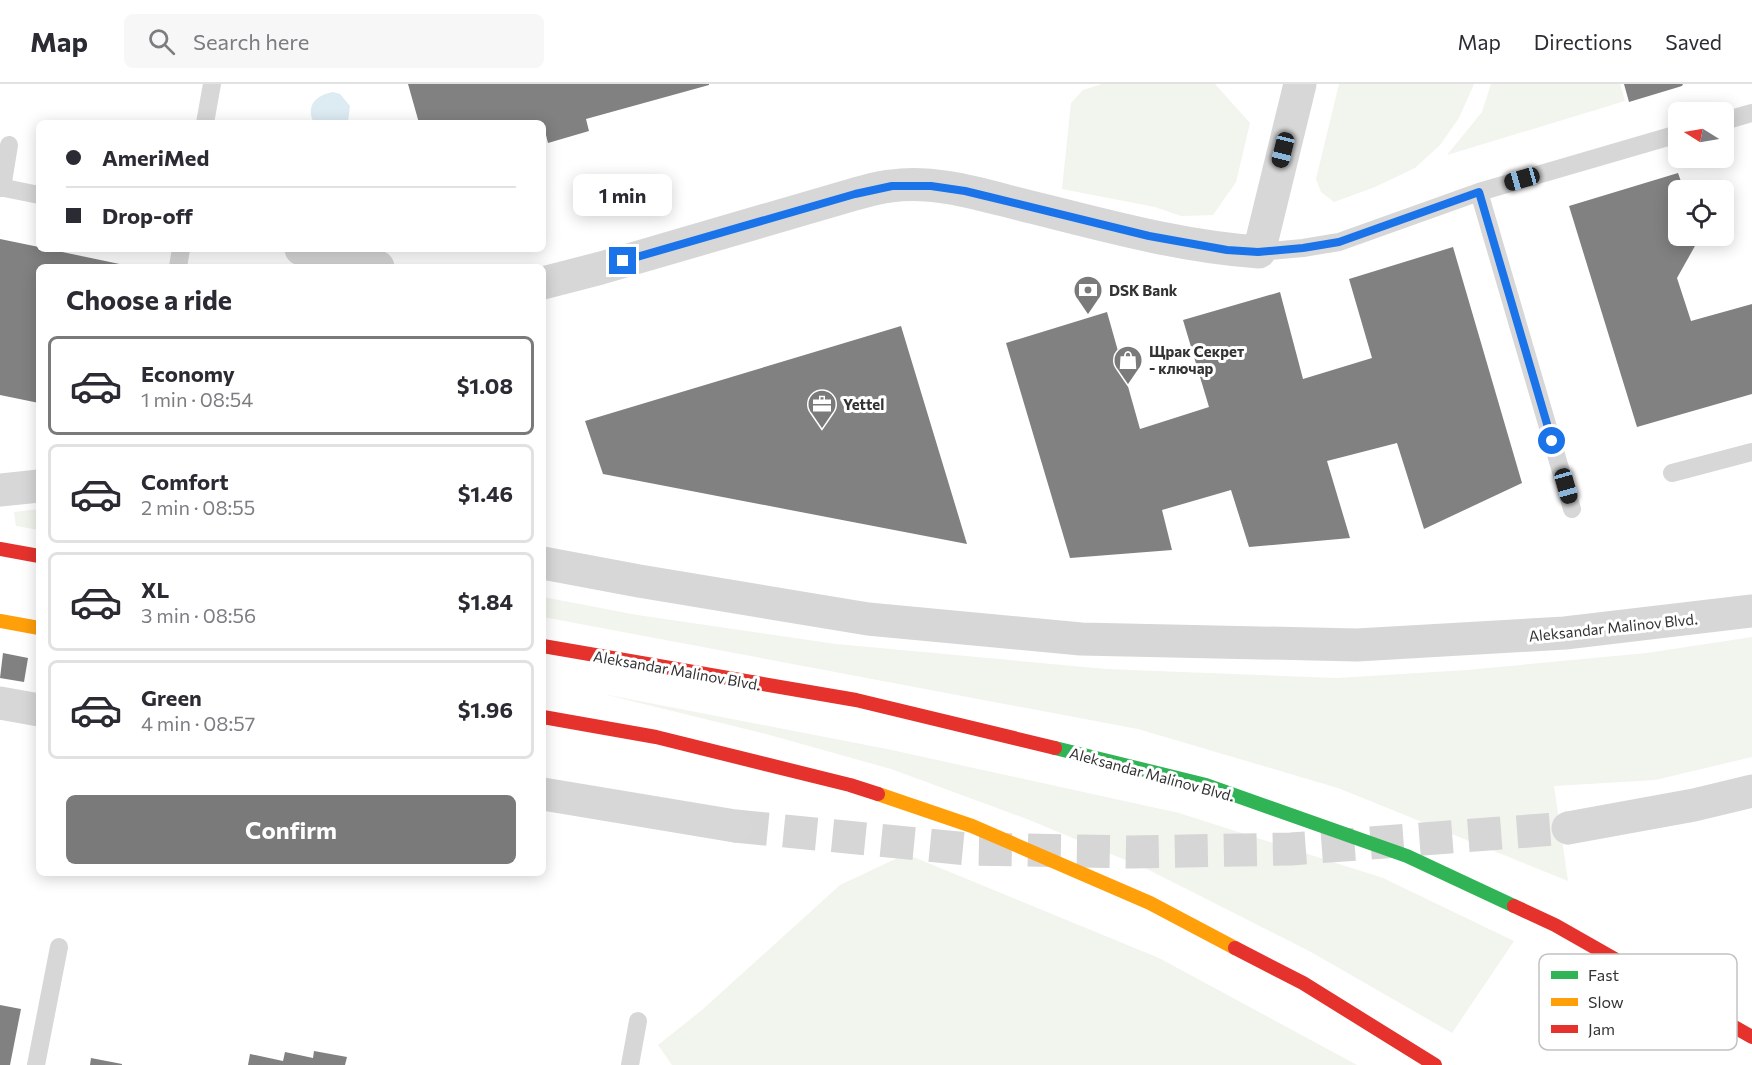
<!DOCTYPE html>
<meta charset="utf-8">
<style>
:root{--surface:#fff;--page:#f7f7f7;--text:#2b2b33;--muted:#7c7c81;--line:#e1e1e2;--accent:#7a7a7a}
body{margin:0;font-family:Commissioner,sans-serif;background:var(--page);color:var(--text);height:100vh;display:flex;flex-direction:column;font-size:22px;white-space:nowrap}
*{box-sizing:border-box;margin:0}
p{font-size:20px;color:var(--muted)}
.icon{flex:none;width:33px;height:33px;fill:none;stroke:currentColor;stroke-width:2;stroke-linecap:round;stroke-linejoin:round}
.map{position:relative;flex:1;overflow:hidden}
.sheet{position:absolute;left:36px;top:180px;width:510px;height:612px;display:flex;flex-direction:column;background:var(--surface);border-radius:9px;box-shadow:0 3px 15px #0003}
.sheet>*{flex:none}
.banner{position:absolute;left:36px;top:36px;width:510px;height:132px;border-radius:9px;box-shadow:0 3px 15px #0003;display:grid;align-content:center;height:132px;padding:0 30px;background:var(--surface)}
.needle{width:39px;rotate:281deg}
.buttons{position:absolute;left:1668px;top:18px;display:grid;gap:12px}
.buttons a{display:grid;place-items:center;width:66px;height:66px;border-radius:9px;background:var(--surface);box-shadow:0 3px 15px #0003;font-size:30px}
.end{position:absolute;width:27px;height:27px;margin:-14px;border:8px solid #1a73e8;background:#fff;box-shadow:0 0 0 3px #fff}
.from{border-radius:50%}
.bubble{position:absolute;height:42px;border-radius:9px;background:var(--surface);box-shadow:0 3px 15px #0003;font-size:20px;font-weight:700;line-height:42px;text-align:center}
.car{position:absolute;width:18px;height:36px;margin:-18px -9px;border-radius:8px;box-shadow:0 0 4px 2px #0007;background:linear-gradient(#222 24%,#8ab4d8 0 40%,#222 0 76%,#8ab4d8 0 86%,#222 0)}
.banner b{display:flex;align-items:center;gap:21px;height:57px;font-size:22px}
.banner b+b{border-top:2px solid var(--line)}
.banner i{width:15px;height:15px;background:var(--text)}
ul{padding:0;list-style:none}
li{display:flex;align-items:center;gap:18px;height:99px;margin:0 12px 9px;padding:0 18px;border:3px solid var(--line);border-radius:9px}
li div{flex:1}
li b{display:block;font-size:22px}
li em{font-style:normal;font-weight:700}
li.current{border-color:var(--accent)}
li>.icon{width:54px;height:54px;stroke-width:1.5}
h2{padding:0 30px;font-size:27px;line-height:72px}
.button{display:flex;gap:12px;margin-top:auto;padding:12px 30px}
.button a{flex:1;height:69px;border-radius:9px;background:var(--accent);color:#fff;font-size:24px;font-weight:700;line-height:69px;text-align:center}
header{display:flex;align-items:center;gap:36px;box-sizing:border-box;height:84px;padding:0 30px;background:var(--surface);border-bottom:2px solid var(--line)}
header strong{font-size:28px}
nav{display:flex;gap:33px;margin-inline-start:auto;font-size:21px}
.search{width:420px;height:54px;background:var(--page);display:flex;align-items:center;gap:15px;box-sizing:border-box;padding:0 21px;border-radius:9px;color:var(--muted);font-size:22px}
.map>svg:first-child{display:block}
.green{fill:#f1f5ed}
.water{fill:#ddebf3}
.building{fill:#818181}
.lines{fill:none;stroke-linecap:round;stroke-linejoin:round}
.street-tunnel{stroke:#d6d6d6;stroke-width:33;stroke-dasharray:33 16;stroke-linecap:butt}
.lane{stroke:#d7d7d7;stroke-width:18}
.street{stroke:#d7d7d7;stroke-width:33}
.fast{stroke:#30b455;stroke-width:14}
.slow{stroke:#ff9f0a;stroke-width:14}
.jam{stroke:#e5322d;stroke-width:14}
.route{stroke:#1a73e8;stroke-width:8}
.labels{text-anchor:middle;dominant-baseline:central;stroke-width:6;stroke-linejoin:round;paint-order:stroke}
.poi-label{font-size:15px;font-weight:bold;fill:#333;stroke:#fff;text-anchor:start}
.street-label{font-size:15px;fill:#333;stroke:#fff}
.key{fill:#fff;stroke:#c2c2c2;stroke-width:1.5}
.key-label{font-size:16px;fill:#333}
</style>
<header>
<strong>Map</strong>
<div class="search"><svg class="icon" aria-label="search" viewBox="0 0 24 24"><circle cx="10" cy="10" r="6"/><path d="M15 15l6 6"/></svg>Search here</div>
<nav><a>Map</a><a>Directions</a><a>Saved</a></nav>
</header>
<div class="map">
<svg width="1752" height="981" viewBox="0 0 1752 981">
<rect width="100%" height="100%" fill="#fff"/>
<path class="green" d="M 1102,0 L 1215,0 L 1250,39 L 1236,98 L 1213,131 L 1181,132 L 1155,123 L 1062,105 L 1071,19 L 1083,6 Z
M 1339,0 L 1474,0 L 1459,34 L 1440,61 L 1415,84 L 1375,103 L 1334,118 L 1321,108 L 1316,95 Z
M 1491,0 L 1620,0 L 1625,17 L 1447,71 L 1482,28 Z
M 39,425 L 39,446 L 16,442 L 14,428 Z
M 543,513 L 637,531 L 836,560 L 1106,585 L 1337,594 L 1467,586 L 1647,569 L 1752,553 L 1752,673 L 1655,696 L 1554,702 L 1568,797 L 1338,704 L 1138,645 L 543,533 Z
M 603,610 L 887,665 L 1179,729 L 1383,794 L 1514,857 L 1452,949 L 1311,868 L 1147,785 L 1027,735 L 891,685 L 766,650 Z
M 906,770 L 1159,874 L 1357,981 L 672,981 L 658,961 L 702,926 L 840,801 Z"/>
<path class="water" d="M 333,8 L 340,10 L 350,22 L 348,38 L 314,39 C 305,22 316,11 333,8 Z"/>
<path class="building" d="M 408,0 L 709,0 L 709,1 L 586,35 L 589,47 L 548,59 L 545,47 L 543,47 L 543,39 L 419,39 Z
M 1624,0 L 1683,0 L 1682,2 L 1629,18 Z
M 1678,89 L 1684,106 L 1678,106 L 1678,152 L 1699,152 L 1700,153 L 1677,194 L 1691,237 L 1752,220 L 1752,310 L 1637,343 L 1569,122 Z
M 0,155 L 39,163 L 39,165 L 48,165 L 129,182 L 39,183 L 39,319 L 0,311 Z
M 1453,163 L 1522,399 L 1424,445 L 1397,359 L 1327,377 L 1350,454 L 1249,463 L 1231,406 L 1162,426 L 1172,466 L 1070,474 L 1006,259 L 1107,228 L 1140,345 L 1209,323 L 1183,236 L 1280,208 L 1303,295 L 1372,274 L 1349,195 Z
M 901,242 L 967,460 L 603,390 L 585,337 Z
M 3,569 L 28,574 L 24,598 L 0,594 Z
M 0,921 L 21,925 L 10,981 L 0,981 Z
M 314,967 L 347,973 L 345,981 L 248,981 L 250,970 L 283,977 L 285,968 L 313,974 Z
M 91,974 L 122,980 L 122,981 L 90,981 Z"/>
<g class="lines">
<path class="street-tunnel" d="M 735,742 L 968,765 L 1132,768 L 1291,765 L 1568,744"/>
<path class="lane" d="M 1724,37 L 1752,29
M 205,39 L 212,0
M 0,103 L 39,111
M 2,104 L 9,61
M 1479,108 L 1572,425
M 1259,168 L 1303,164 L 1339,158 L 1479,108 L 1678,50
M 178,183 L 181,165
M 1672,389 L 1752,368
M 36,981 L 59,863
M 630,981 L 638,937"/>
<path class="street" d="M 301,165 L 378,183
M 543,199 L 601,184 L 855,110 C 867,107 879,103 891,102 C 940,95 991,114 1039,125 C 1111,143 1184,163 1259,168 L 1300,0
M 0,406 L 39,402
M 543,479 L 639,497 L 868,535 L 1081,555 L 1357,561 L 1565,549 L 1752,527
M 0,619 L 39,626
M 543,710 L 735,742
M 1568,744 L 1694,721 L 1752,707"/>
<path class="fast" d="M 1055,664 L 1206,701 L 1407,772 L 1514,822"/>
<path class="slow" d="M 0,537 L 39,544
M 878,710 L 972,742 L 1150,819 L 1235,864"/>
<path class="jam" d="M 0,465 L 39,472
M 543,562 L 856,616 L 1055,664
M 543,633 L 656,653 L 850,701 L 878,710
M 1514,822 L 1555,841 L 1752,953
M 1235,864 L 1303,899 L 1435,981"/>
</g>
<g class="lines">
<path class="route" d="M 623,177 L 855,110 L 892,102 L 931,102 L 965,107 L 1149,152 L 1227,166 L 1258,168 L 1303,164 L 1339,158 L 1479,108 L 1552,357"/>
</g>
<defs>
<g id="bank-pin" transform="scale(1.5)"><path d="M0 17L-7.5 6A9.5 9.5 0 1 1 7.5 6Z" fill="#7a7a7a" stroke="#fff"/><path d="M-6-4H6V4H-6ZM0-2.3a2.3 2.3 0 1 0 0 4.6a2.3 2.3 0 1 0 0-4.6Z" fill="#fff"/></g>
<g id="shop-pin" transform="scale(1.5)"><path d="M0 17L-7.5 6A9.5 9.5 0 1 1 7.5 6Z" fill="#7a7a7a" stroke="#fff"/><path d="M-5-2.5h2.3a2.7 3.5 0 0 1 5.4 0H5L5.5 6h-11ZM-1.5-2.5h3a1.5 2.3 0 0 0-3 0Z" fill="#fff"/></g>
<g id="office-pin" transform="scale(1.5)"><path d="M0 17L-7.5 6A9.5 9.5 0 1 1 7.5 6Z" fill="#7a7a7a" stroke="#fff"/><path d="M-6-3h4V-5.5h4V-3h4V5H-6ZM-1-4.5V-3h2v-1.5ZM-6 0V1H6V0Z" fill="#fff"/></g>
</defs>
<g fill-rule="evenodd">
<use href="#bank-pin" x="1088" y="206"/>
<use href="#shop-pin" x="1128" y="276"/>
<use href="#office-pin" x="822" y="320"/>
</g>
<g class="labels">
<g class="poi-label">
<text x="1109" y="206">DSK Bank</text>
<text x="1149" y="267">Щрак Секрет<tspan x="1149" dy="17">- ключар</tspan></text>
<text x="843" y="320">Yettel</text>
</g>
<g class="street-label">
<text transform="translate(1613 543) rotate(-6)">Aleksandar Malinov Blvd.</text>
<text transform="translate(677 586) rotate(10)">Aleksandar Malinov Blvd.</text>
<text transform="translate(1152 690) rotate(15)">Aleksandar Malinov Blvd.</text>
</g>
</g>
<rect x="1539" y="870" width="198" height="96" rx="9" class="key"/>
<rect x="1551" y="887" width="27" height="8" fill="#30b455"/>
<rect x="1551" y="914" width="27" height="8" fill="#ff9f0a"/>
<rect x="1551" y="941" width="27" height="8" fill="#e5322d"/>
<g class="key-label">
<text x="1588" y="897">Fast</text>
<text x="1588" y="924">Slow</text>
<text x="1588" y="951">Jam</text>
</g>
</svg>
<div class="buttons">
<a><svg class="needle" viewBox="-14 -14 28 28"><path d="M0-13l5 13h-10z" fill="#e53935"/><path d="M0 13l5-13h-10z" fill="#7c7c81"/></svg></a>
<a><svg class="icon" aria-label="locate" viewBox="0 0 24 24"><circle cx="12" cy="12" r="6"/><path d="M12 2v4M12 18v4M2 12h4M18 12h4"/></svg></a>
</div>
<i class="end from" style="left:1552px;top:357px"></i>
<i class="end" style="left:623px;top:177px"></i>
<div class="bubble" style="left:573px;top:90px;width:99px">1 min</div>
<i class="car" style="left:1283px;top:66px;rotate:194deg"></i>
<i class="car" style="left:1522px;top:95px;rotate:254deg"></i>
<i class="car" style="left:1566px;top:402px;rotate:164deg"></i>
<div class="banner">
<b><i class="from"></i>AmeriMed</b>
<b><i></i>Drop-off</b>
</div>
<section class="sheet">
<h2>Choose a ride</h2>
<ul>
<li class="current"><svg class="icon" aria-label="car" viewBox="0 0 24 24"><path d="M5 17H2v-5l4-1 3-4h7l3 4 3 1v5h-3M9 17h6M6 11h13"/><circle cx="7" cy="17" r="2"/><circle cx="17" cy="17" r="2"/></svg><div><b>Economy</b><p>1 min · 08:54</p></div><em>$1.08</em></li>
<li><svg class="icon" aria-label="car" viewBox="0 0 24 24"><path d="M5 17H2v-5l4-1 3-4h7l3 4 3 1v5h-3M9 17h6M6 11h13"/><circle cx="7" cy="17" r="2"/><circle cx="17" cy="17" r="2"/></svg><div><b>Comfort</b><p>2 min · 08:55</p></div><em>$1.46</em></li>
<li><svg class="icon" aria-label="car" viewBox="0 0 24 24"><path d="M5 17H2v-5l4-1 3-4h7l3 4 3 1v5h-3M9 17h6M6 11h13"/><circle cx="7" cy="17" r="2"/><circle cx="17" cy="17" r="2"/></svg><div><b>XL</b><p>3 min · 08:56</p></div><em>$1.84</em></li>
<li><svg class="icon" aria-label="car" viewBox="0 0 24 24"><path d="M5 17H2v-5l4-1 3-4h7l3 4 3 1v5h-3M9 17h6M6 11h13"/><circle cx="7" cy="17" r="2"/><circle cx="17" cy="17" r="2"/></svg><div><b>Green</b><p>4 min · 08:57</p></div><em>$1.96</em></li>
</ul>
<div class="button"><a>Confirm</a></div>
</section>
</div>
